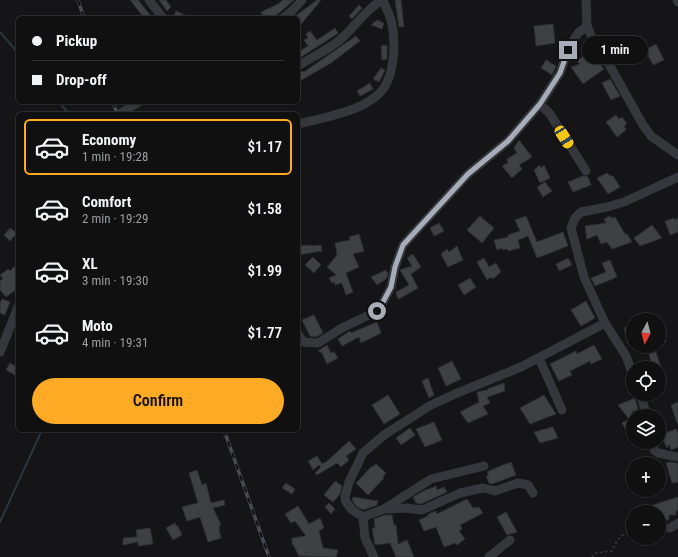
<!DOCTYPE html>
<meta charset="utf-8">
<style>
:root{--surface:#101011;--page:#1e1e1f;--text:#f1f3f6;--muted:#9c9d9f;--line:#303031;--accent:#ffaa25}
body{margin:0;font-family:"Roboto Condensed",sans-serif;background:var(--page);color:var(--text);height:100vh;display:flex;flex-direction:column;font-size:15px;white-space:nowrap}
*{box-sizing:border-box;margin:0}
p{font-size:13px;color:var(--muted)}
.icon{flex:none;width:22px;height:22px;fill:none;stroke:currentColor;stroke-width:2;stroke-linecap:round;stroke-linejoin:round}
.map{position:relative;flex:1;overflow:hidden}
.sheet{position:absolute;left:16px;top:112px;width:284px;height:320px;display:flex;flex-direction:column;background:var(--surface);border-radius:6px;box-shadow:0 1px 3px #0004,0 0 0 1px var(--line)}
.sheet>*{flex:none}
.top-card{position:absolute;left:16px;top:16px;width:284px;height:88px;border-radius:6px;box-shadow:0 1px 3px #0004,0 0 0 1px var(--line);display:grid;align-content:center;height:88px;padding:0 16px;background:var(--surface)}
.needle{width:26px;rotate:187deg}
.fabs{position:absolute;left:626px;top:313px;display:grid;gap:8px}
.fabs a{display:grid;place-items:center;width:40px;height:40px;border-radius:50%;background:var(--surface);box-shadow:0 1px 3px #0004,0 0 0 1px var(--line);font-size:20px}
.end{position:absolute;width:18px;height:18px;margin:-9px;border:5px solid #a6acb8;background:#111;box-shadow:0 0 0 2px #111}
.from{border-radius:50%}
.bubble{position:absolute;height:28px;border-radius:14px;background:var(--surface);box-shadow:0 1px 3px #0004,0 0 0 1px var(--line);font-size:13px;font-weight:600;line-height:28px;text-align:center}
.car{position:absolute;width:12px;height:24px;margin:-12px -6px;border-radius:5px;box-shadow:0 0 3px 1px #0007;background:linear-gradient(#f5c518 24%,#345 0 40%,#f5c518 0 76%,#345 0 86%,#f5c518 0)}
.top-card b{display:flex;align-items:center;gap:14px;height:38px;font-size:15px}
.top-card b+b{border-top:1px solid var(--line)}
.top-card i{width:10px;height:10px;background:var(--text)}
ul{padding:7px 0 0;list-style:none}
li{display:flex;align-items:center;gap:12px;height:56px;margin:0 8px 6px;padding:0 8px;border:2px solid transparent;border-radius:6px}
li div{flex:1}
li b{display:block;font-size:15px}
li em{font-style:normal;font-weight:600}
li.on{border-color:var(--accent)}
li>.icon{width:36px;height:36px;stroke-width:1.5}
.cta{display:flex;gap:8px;margin-top:auto;padding:8px 16px}
.cta a{flex:1;height:46px;border-radius:24px;background:var(--accent);color:#111;font-size:16px;font-weight:600;line-height:46px;text-align:center}
.map>svg:first-child{display:block}
.lines{fill:none;stroke-linecap:round;stroke-linejoin:round}
.stream{stroke:#2a353c;stroke-width:2}
.building{fill:#3f4044;stroke:#2f2f33}
.path{stroke:#3b3e43;stroke-width:1.5;stroke-dasharray:2 3;stroke-linecap:butt}
.minor{stroke:#35373c;stroke-width:9}
.rail-casing{stroke:#484b51;stroke-width:3.5}
.rail{stroke:#101012;stroke-width:2;stroke-dasharray:6;stroke-linecap:butt}
.route{stroke:#a6acb8;stroke-width:5}
</style>
<div class="map">
<svg width="678" height="557" viewBox="0 0 678 557">
<rect width="100%" height="100%" fill="#151517"/>
<g class="lines">
<path class="stream" d="M 0,32 L 18,53
M 59,102 L 69,114
M 0,522 L 42,430"/>
</g>
<path class="building" d="M 130,0 L 138,0 L 150,15 L 144,18 Z
M 159,0 L 166,0 L 171,7 L 167,11 Z
M 283,0 L 294,0 L 278,14 L 268,18 L 264,18 L 261,12 L 278,4 Z
M 317,0 L 321,0 L 298,28 L 298,18 L 293,18 Z
M 395,0 L 401,0 L 404,27 L 399,27 Z
M 359,5 L 362,8 L 352,19 L 349,16 Z
M 176,11 L 191,18 L 173,18 Z
M 377,20 L 384,23 L 382,29 L 371,25 Z
M 553,24 L 555,43 L 536,46 L 534,26 Z
M 335,28 L 338,33 L 337,34 L 298,59 L 298,52 L 308,46 L 304,40 L 308,38 L 306,34 L 310,31 L 317,40 Z
M 356,36 L 360,41 L 331,63 L 298,82 L 298,74 L 303,71 L 304,72 Z
M 656,44 L 664,60 L 653,65 L 645,50 Z
M 387,45 L 387,59 L 382,60 L 381,46 Z
M 590,51 L 604,69 L 583,84 L 571,67 L 580,64 L 577,61 Z
M 546,60 L 556,66 L 552,75 L 541,68 Z
M 381,68 L 385,70 L 379,82 L 373,79 Z
M 610,79 L 620,96 L 611,100 L 602,83 Z
M 370,83 L 373,89 L 360,96 L 357,91 Z
M 616,115 L 619,119 L 622,117 L 627,124 L 624,126 L 626,130 L 617,137 L 606,122 Z
M 519,140 L 532,157 L 519,165 L 522,169 L 512,178 L 502,166 L 508,163 L 507,159 L 517,153 L 514,148 Z
M 540,165 L 541,168 L 544,165 L 550,178 L 540,183 L 534,170 Z
M 607,173 L 610,176 L 613,176 L 620,187 L 608,194 L 597,178 Z
M 583,176 L 588,177 L 591,185 L 573,192 L 568,182 Z
M 545,182 L 552,191 L 543,197 L 537,187 Z
M 480,216 L 494,228 L 482,243 L 467,230 Z
M 526,216 L 537,242 L 563,232 L 568,246 L 537,258 L 528,236 L 518,240 L 520,248 L 508,251 L 507,249 L 502,250 L 502,248 L 497,250 L 494,240 L 508,237 L 508,235 L 520,231 L 515,220 Z
M 610,216 L 611,218 L 615,217 L 625,234 L 627,234 L 632,242 L 612,249 L 607,242 L 601,244 L 597,235 L 587,239 L 585,226 L 606,223 L 604,219 Z
M 674,218 L 675,220 L 678,218 L 678,232 L 670,235 L 665,221 Z
M 439,223 L 444,231 L 434,236 L 430,228 Z
M 652,225 L 662,238 L 640,246 L 634,238 Z
M 10,228 L 17,233 L 10,241 L 4,235 Z
M 359,234 L 364,251 L 353,254 L 359,267 L 346,273 L 353,292 L 346,295 L 342,283 L 335,285 L 334,282 L 332,283 L 329,278 L 336,275 L 327,267 L 337,255 L 335,243 L 350,240 L 349,237 Z
M 311,245 L 311,246 L 321,245 L 322,251 L 298,255 L 298,246 Z
M 457,246 L 463,260 L 448,267 L 441,254 L 447,249 L 449,252 Z
M 413,254 L 421,267 L 411,274 L 418,288 L 399,299 L 397,297 L 396,292 L 409,285 L 400,270 L 412,266 L 407,258 Z
M 313,257 L 321,265 L 314,273 L 305,265 Z
M 484,258 L 489,267 L 496,263 L 501,272 L 498,274 L 498,275 L 492,279 L 491,277 L 487,280 L 477,262 Z
M 568,258 L 572,265 L 559,271 L 556,264 Z
M 610,260 L 617,277 L 595,286 L 591,278 L 606,272 L 602,263 Z
M 18,263 L 18,288 L 6,297 L 0,290 L 0,281 L 3,279 L 0,275 L 8,269 L 10,271 Z
M 386,270 L 388,274 L 386,279 L 377,285 L 371,277 Z
M 470,278 L 476,287 L 464,295 L 458,285 Z
M 2,299 L 10,302 L 5,315 L 0,313 L 0,303 Z
M 586,301 L 595,318 L 581,326 L 571,310 Z
M 314,315 L 323,333 L 316,337 L 310,336 L 302,320 Z
M 377,322 L 381,333 L 361,343 L 359,337 L 342,346 L 338,339 L 350,331 L 351,333 Z
M 633,325 L 633,343 L 628,344 L 624,328 Z
M 664,334 L 666,342 L 659,343 L 659,335 Z
M 327,345 L 331,353 L 334,352 L 338,358 L 327,364 L 322,353 L 318,351 Z
M 594,345 L 602,359 L 591,364 L 590,361 L 570,371 L 572,375 L 559,381 L 550,364 L 576,351 L 577,354 Z
M 655,349 L 661,368 L 653,368 L 648,351 Z
M 452,361 L 461,379 L 446,386 L 438,368 Z
M 10,363 L 18,368 L 15,375 L 6,370 Z
M 428,378 L 434,395 L 429,398 L 422,381 Z
M 504,383 L 505,391 L 487,397 L 490,403 L 483,406 L 488,414 L 468,423 L 460,412 L 479,402 L 477,392 L 488,390 L 487,389 Z
M 388,395 L 400,414 L 384,424 L 372,405 Z
M 544,395 L 556,414 L 530,424 L 520,408 Z
M 635,398 L 638,409 L 632,412 L 633,442 L 622,423 L 629,419 L 618,405 Z
M 678,402 L 678,423 L 677,423 L 671,405 Z
M 434,422 L 442,440 L 425,447 L 416,429 Z
M 553,427 L 558,438 L 540,443 L 534,432 Z
M 410,428 L 415,435 L 401,445 L 396,438 Z
M 676,429 L 678,433 L 678,447 L 671,450 L 669,444 L 667,448 L 663,439 L 666,438 L 663,434 Z
M 349,441 L 356,449 L 346,456 L 349,460 L 341,467 L 337,463 L 317,475 L 315,473 L 321,467 L 319,465 L 313,470 L 308,461 L 317,456 L 322,464 L 325,462 L 325,463 Z
M 511,462 L 516,475 L 492,484 L 489,483 L 486,476 L 489,475 L 487,472 L 505,464 L 504,465 Z
M 671,462 L 677,463 L 678,467 L 678,482 L 672,483 L 666,463 Z
M 376,464 L 386,473 L 383,477 L 384,478 L 368,495 L 356,483 L 372,466 L 373,467 Z
M 197,470 L 202,485 L 206,483 L 211,503 L 224,500 L 225,505 L 213,508 L 221,525 L 219,526 L 220,529 L 219,529 L 221,538 L 208,542 L 200,517 L 187,521 L 182,507 L 198,503 L 189,473 Z
M 335,481 L 342,486 L 340,494 L 333,502 L 324,495 Z
M 286,483 L 295,489 L 292,494 L 282,488 Z
M 436,486 L 437,490 L 444,487 L 447,492 L 421,504 L 416,503 L 413,497 L 427,489 L 427,490 Z
M 353,497 L 378,501 L 377,505 L 363,510 L 356,506 L 352,500 Z
M 678,497 L 678,510 L 676,511 L 676,515 L 669,515 L 669,520 L 659,520 L 659,512 L 655,512 L 653,505 Z
M 467,499 L 473,508 L 479,507 L 483,513 L 460,525 L 462,529 L 459,531 L 465,539 L 457,545 L 455,543 L 444,547 L 436,527 L 424,531 L 419,520 L 428,516 L 428,514 L 436,511 L 437,514 Z
M 329,503 L 335,509 L 331,514 L 325,507 Z
M 298,506 L 309,524 L 320,518 L 324,528 L 319,531 L 323,548 L 338,550 L 336,557 L 299,556 L 294,546 L 292,544 L 292,538 L 306,536 L 295,521 L 291,523 L 285,514 Z
M 506,512 L 517,532 L 507,535 L 497,517 Z
M 385,515 L 392,515 L 394,525 L 396,525 L 398,544 L 407,540 L 414,557 L 396,557 L 390,543 L 375,545 L 372,528 L 375,528 L 374,519 Z
M 175,523 L 176,526 L 177,525 L 182,535 L 173,540 L 166,528 Z
M 150,528 L 153,544 L 138,546 L 138,542 L 123,545 L 123,538 L 137,537 L 136,530 Z"/>
<g class="lines">
<path class="path" d="M 592,557 L 596,553 L 612,551 C 617,540 620,533 633,532"/>
<path class="minor" d="M 149,0 L 163,18
M 586,0 L 587,26 L 593,40 L 602,52 L 643,125 L 651,136 L 678,155
M 677,0 L 678,2
M 283,18 L 293,10 L 302,0
M 298,66 C 312,57 328,50 341,39 C 355,27 366,9 382,0
M 540,104 L 550,114 L 586,171
M 119,114 L 139,102
M 298,124 C 316,120 353,112 368,102 C 373,99 380,93 384,88 C 395,71 396,39 391,20 C 389,13 385,6 383,0
M 605,323 L 626,356 L 633,375
M 298,334 L 303,342 L 318,343 L 342,328 L 377,311 L 382,304 L 391,287 L 395,267 L 403,245 L 468,174 L 508,141 L 540,104 L 560,73 L 568,50 L 578,33 L 587,26
M 0,352 L 18,307
M 539,358 L 562,410
M 640,394 L 647,416
M 654,442 L 654,450 L 658,453 L 678,457
M 384,509 L 406,508 L 422,510 L 460,493 L 483,488 L 495,491 L 518,483 L 528,485 L 533,493
M 363,517 L 384,509 L 431,479 L 484,466
M 670,528 L 678,523
M 374,557 L 365,538 L 363,517 L 352,510 L 346,502 L 345,497 L 349,482 L 363,453 L 384,435 L 431,405 L 455,394 L 521,367 L 605,323 L 584,277 L 571,228 L 575,218 L 581,212 L 607,207 L 624,202 L 678,177
M 489,557 L 510,540"/>
<g class="rail-casing">
<path id="rail" d="M 78,0 L 84,18
M 113,102 L 117,114
M 224,430 L 269,557"/>
</g>
<use href="#rail" class="rail"/>
</g>
<g class="lines">
<path class="route" d="M 377,311 L 382,304 L 391,287 L 395,267 L 403,245 L 468,174 L 508,141 L 540,104 L 560,73 L 568,50"/>
</g>
</svg>
<div class="fabs">
<a><svg class="needle" viewBox="-14 -14 28 28"><path d="M0-13l5 13h-10z" fill="#e53935"/><path d="M0 13l5-13h-10z" fill="#9c9d9f"/></svg></a>
<a><svg class="icon" aria-label="locate" viewBox="0 0 24 24"><circle cx="12" cy="12" r="6"/><path d="M12 2v4M12 18v4M2 12h4M18 12h4"/></svg></a>
<a><svg class="icon" aria-label="layers" viewBox="0 0 24 24"><path d="M12 4l9 5-9 5-9-5zM3 14l9 5 9-5"/></svg></a>
<a>+</a>
<a>−</a>
</div>
<i class="end from" style="left:377px;top:311px"></i>
<i class="end" style="left:568px;top:50px"></i>
<div class="bubble" style="left:582px;top:36px;width:66px">1 min</div>
<i class="car" style="left:564px;top:137px;rotate:148deg"></i>
<div class="top-card">
<b><i class="from"></i>Pickup</b>
<b><i></i>Drop-off</b>
</div>
<section class="sheet">
<ul>
<li class="on"><svg class="icon" aria-label="car" viewBox="0 0 24 24"><path d="M5 17H2v-5l4-1 3-4h7l3 4 3 1v5h-3M9 17h6M6 11h13"/><circle cx="7" cy="17" r="2"/><circle cx="17" cy="17" r="2"/></svg><div><b>Economy</b><p>1 min · 19:28</p></div><em>$1.17</em></li>
<li><svg class="icon" aria-label="car" viewBox="0 0 24 24"><path d="M5 17H2v-5l4-1 3-4h7l3 4 3 1v5h-3M9 17h6M6 11h13"/><circle cx="7" cy="17" r="2"/><circle cx="17" cy="17" r="2"/></svg><div><b>Comfort</b><p>2 min · 19:29</p></div><em>$1.58</em></li>
<li><svg class="icon" aria-label="car" viewBox="0 0 24 24"><path d="M5 17H2v-5l4-1 3-4h7l3 4 3 1v5h-3M9 17h6M6 11h13"/><circle cx="7" cy="17" r="2"/><circle cx="17" cy="17" r="2"/></svg><div><b>XL</b><p>3 min · 19:30</p></div><em>$1.99</em></li>
<li><svg class="icon" aria-label="car" viewBox="0 0 24 24"><path d="M5 17H2v-5l4-1 3-4h7l3 4 3 1v5h-3M9 17h6M6 11h13"/><circle cx="7" cy="17" r="2"/><circle cx="17" cy="17" r="2"/></svg><div><b>Moto</b><p>4 min · 19:31</p></div><em>$1.77</em></li>
</ul>
<div class="cta"><a>Confirm</a></div>
</section>
</div>
